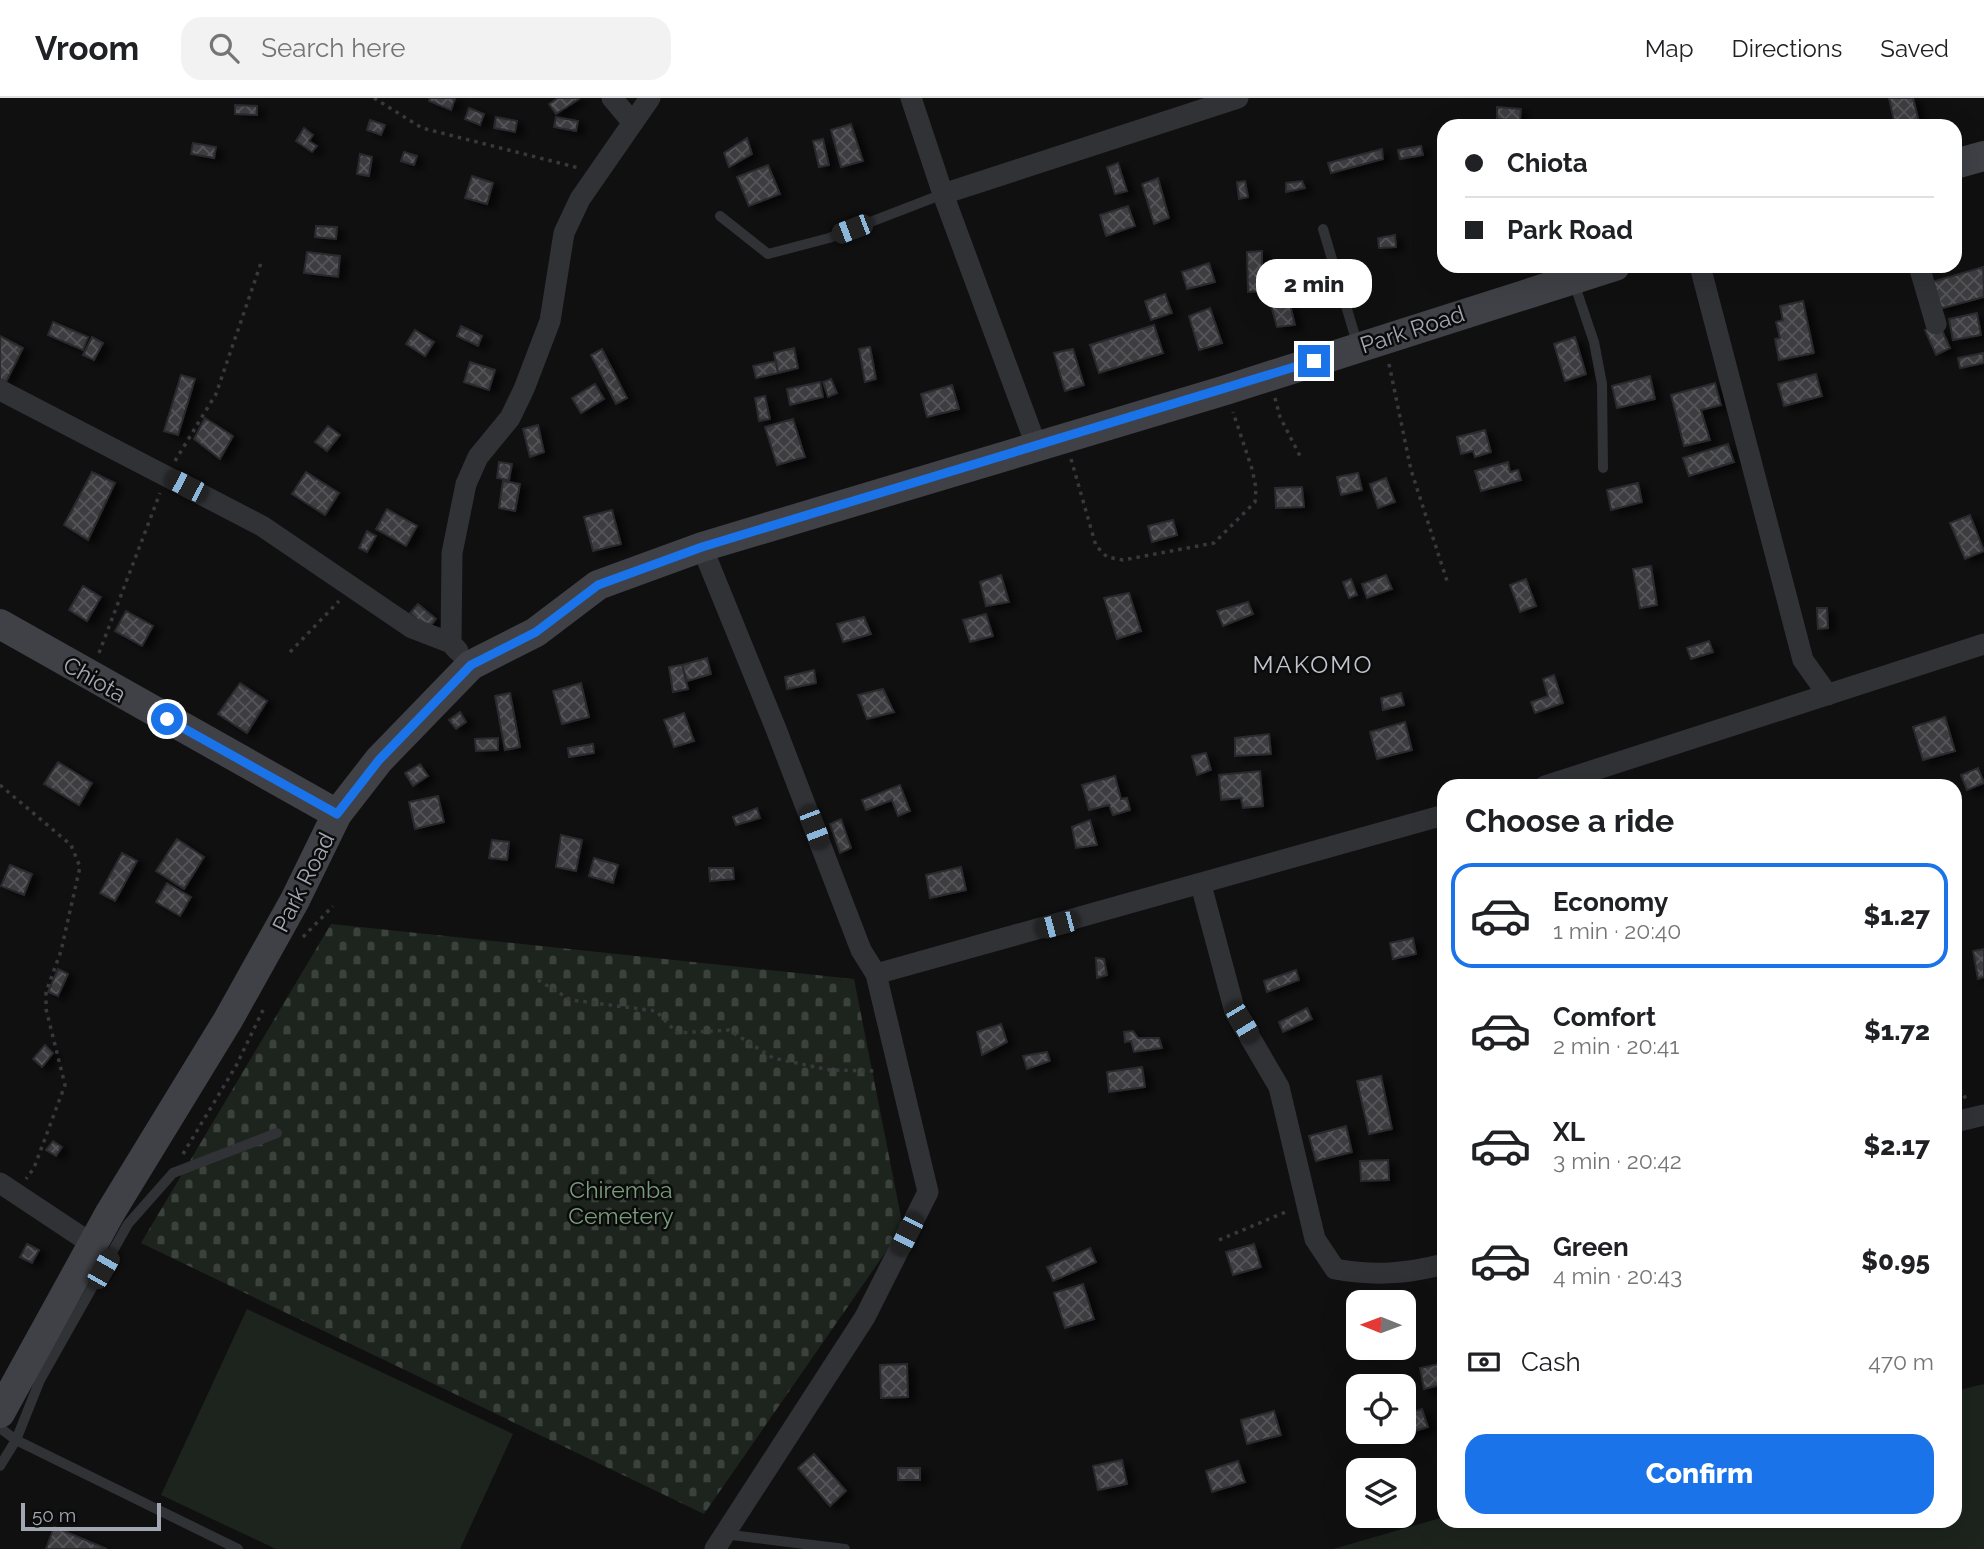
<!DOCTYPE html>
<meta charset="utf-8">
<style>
:root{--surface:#fff;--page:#f2f2f2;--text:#202124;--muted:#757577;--line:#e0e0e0;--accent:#1a73e8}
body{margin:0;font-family:Raleway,sans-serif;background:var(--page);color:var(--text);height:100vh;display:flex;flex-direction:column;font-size:26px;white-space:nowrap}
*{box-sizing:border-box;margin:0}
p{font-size:23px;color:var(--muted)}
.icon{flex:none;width:38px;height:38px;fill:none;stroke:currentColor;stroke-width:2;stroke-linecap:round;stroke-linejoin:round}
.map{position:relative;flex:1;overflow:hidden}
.panel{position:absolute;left:1437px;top:681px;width:525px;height:749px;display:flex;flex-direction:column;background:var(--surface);border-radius:21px;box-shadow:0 7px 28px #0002}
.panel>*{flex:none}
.hud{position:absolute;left:1437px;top:21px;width:525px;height:154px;border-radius:21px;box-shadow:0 7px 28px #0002;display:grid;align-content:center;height:154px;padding:0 28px;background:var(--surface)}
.needle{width:46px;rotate:271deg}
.tools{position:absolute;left:1346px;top:1192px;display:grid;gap:14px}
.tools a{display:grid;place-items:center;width:70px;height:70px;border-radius:14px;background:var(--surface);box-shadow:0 7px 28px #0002;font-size:35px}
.scale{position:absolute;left:21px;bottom:18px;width:140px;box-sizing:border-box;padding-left:7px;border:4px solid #a2a7b2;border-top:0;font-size:19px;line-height:24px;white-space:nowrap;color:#a2a7b2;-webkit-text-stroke:5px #0b0b0c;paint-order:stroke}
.end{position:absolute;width:32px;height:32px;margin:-16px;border:9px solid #1a73e8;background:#fff;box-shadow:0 0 0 4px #fff}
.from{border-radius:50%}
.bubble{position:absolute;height:49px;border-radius:21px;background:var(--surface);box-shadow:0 7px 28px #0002;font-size:23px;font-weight:800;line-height:49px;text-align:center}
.car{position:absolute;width:21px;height:42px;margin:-21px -10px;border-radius:9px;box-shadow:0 0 5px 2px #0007;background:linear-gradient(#222 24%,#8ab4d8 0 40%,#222 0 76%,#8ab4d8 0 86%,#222 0)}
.hud b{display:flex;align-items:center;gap:24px;height:66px;font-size:26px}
.hud b+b{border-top:2px solid var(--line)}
.hud i{width:18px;height:18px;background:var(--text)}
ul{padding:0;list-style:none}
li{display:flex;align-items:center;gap:21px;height:105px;margin:0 14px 10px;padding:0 14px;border:4px solid transparent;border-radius:21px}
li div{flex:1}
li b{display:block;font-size:26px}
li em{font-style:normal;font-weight:800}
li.active{border-color:var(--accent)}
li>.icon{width:63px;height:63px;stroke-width:1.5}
h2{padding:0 28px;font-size:32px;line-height:84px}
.pay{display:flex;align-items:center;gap:18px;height:77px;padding:0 28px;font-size:26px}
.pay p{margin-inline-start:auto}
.button{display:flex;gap:14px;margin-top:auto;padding:14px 28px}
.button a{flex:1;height:80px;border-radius:21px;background:var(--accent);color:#fff;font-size:28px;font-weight:800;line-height:80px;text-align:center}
header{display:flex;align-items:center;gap:42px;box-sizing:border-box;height:98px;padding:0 35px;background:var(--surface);border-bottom:2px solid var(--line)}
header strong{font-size:33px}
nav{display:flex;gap:38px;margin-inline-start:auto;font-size:24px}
.search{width:490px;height:63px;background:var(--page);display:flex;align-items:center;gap:18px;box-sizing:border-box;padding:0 24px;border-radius:21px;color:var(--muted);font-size:26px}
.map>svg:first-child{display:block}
.green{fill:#1d241d}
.cemetery{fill:url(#cemetery-stones)}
.building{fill:url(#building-cross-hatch);stroke:#2a2a2d;stroke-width:2;filter:url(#shadow)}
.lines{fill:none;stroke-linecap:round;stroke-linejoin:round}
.path{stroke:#37393d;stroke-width:3.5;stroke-dasharray:3.5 5;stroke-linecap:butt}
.lane{stroke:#313236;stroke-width:10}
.street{stroke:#313236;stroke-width:21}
.secondary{stroke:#3f4146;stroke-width:30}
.route{stroke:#1a73e8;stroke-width:9}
.labels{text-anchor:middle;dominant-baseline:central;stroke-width:5;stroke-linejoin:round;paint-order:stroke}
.street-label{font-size:23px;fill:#a2a7b2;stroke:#0b0b0c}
.park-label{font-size:23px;fill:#799d7b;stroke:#0b0b0c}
.neighbourhood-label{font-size:24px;letter-spacing:2px;fill:#c2c5ce;stroke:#0b0b0c}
</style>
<header>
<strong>Vroom</strong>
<div class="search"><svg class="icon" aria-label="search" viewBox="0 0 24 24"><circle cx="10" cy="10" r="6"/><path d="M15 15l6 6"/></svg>Search here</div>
<nav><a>Map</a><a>Directions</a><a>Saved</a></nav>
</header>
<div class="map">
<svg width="1984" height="1451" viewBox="0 0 1984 1451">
<defs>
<pattern id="cemetery-stones" width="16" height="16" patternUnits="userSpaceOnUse" patternTransform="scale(1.75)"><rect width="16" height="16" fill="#1d241d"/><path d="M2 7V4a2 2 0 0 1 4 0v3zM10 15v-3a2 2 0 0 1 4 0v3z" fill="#3b413b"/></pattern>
<pattern id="building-cross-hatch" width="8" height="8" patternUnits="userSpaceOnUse" patternTransform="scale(1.75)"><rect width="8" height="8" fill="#3c3d41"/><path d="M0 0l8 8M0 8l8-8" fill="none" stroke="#55565a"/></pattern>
<filter id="shadow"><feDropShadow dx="7" dy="4" stdDeviation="3.5" flood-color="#0009"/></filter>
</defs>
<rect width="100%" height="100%" fill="#101011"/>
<path class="green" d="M 247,1211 L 513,1336 L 460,1451 L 276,1451 L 161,1397 Z
M 1984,1286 L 1984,1451 L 1333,1451 L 1444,1419 L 1444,1423 L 1955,1423 L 1955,1293 Z"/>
<path class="cemetery" d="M 331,826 L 854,881 L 903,1129 L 704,1416 L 141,1145 Z"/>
<path class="building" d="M 430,0 L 452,0 L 455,1 L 451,12 L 429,3 Z
M 558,0 L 578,0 L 579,1 L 556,16 L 549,6 Z
M 1889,0 L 1913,0 L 1920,28 L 1895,28 Z
M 235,7 L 257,8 L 257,17 L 235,16 Z
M 1497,9 L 1521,11 L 1520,23 L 1497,21 Z
M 469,10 L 484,16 L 480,27 L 465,21 Z
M 496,19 L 517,23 L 515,34 L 494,30 Z
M 556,19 L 578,23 L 576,33 L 554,29 Z
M 370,22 L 385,27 L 381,37 L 367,32 Z
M 851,26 L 863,63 L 841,69 L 831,32 Z
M 304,30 L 313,37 L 309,43 L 317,48 L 312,54 L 296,43 Z
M 747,40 L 752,56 L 729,69 L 724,55 Z
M 823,41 L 829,67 L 819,69 L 813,43 Z
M 193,45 L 216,49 L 214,60 L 191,56 Z
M 1421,48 L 1423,57 L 1400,61 L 1398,52 Z
M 1382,51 L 1383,61 L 1331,75 L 1328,65 Z
M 404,54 L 417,58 L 414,67 L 401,63 Z
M 360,56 L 372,59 L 369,78 L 357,76 Z
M 1118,65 L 1127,93 L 1115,96 L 1107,69 Z
M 768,67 L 780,96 L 749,108 L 737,79 Z
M 472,78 L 493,85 L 487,106 L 465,100 Z
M 1158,80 L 1169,120 L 1154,126 L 1142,86 Z
M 1245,83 L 1248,99 L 1239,101 L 1237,84 Z
M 1302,83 L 1305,90 L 1286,94 L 1286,85 Z
M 1128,108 L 1135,128 L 1106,138 L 1100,117 Z
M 316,128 L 337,129 L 336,141 L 315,139 Z
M 1395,137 L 1396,149 L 1379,150 L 1378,140 Z
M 1262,153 L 1262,193 L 1248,194 L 1247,154 Z
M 307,154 L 340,158 L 338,179 L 304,175 Z
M 1209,165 L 1215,184 L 1187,191 L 1182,174 Z
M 1983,169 L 1984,199 L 1939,211 L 1932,184 Z
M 1285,186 L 1295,227 L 1277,229 L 1267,193 Z
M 1165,196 L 1172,215 L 1151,222 L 1145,203 Z
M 1803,203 L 1814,255 L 1779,262 L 1775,241 L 1780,240 L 1776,224 L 1783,222 L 1780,208 Z
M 1210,210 L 1222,245 L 1199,252 L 1189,218 Z
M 1977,215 L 1981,237 L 1953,242 L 1949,221 Z
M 53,224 L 88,239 L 83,252 L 48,237 Z
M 1154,227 L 1163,255 L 1099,275 L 1090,247 Z
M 461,228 L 482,238 L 478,248 L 457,238 Z
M 1932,229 L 1941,230 L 1950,250 L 1936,257 L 1925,232 Z
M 415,232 L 434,244 L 425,258 L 406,246 Z
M 0,238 L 23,250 L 6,284 L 0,281 Z
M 92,239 L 103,245 L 94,262 L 83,257 Z
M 1575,239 L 1586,276 L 1565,283 L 1554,246 Z
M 870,249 L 876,281 L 865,284 L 859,251 Z
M 794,250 L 798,270 L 778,275 L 774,255 Z
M 602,251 L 627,300 L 616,306 L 591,257 Z
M 1073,251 L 1084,287 L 1065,293 L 1054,255 Z
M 1983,255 L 1984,265 L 1960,270 L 1958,260 Z
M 776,263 L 778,275 L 756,280 L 753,268 Z
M 470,264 L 495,272 L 489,292 L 464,284 Z
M 1816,276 L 1822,298 L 1784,308 L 1778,286 Z
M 181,277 L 195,281 L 178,337 L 164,333 Z
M 1650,278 L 1655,301 L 1617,310 L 1612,288 Z
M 831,281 L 837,295 L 828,299 L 823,284 Z
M 820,284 L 823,299 L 790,307 L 787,291 Z
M 1715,285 L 1721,307 L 1701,312 L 1710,342 L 1684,348 L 1671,297 Z
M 595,286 L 604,301 L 581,315 L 572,300 Z
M 952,287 L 959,311 L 927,319 L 921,296 Z
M 765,298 L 770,321 L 759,323 L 755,300 Z
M 205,320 L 233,338 L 220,361 L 194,341 Z
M 793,321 L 805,359 L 777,367 L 765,329 Z
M 538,327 L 544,354 L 530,359 L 523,331 Z
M 328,328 L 340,337 L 327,353 L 315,344 Z
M 1485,332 L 1491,354 L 1475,359 L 1473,353 L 1461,356 L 1457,339 Z
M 1728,346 L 1734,364 L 1689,378 L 1683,360 Z
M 499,364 L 512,366 L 509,382 L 497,380 Z
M 1508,364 L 1510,374 L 1518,372 L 1521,382 L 1481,393 L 1475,373 Z
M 92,374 L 115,385 L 88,442 L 64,427 Z
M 306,374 L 339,395 L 325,417 L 292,396 Z
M 1358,375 L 1362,392 L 1341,397 L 1337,379 Z
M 1386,380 L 1395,404 L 1378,410 L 1370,386 Z
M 503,383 L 520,386 L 515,413 L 499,410 Z
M 1638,385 L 1642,404 L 1611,412 L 1607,392 Z
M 1302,389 L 1304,409 L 1276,410 L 1275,390 Z
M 387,411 L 417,428 L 406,448 L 376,431 Z
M 612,412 L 621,446 L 593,453 L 584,419 Z
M 1970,417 L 1984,453 L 1965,461 L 1950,425 Z
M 1173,422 L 1177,437 L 1152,444 L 1148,428 Z
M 367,433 L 376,438 L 367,454 L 359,450 Z
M 1651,468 L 1657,507 L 1640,510 L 1633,471 Z
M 1001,477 L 1009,504 L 986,508 L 980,484 Z
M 1386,477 L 1392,491 L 1367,500 L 1362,486 Z
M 1351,481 L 1357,497 L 1349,500 L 1343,484 Z
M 1526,481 L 1536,508 L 1520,514 L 1510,487 Z
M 83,488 L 101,499 L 87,523 L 69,512 Z
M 1129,495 L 1141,533 L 1117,541 L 1104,500 Z
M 1248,504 L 1253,516 L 1223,528 L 1217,513 Z
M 418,506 L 436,521 L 428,531 L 410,515 Z
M 1817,510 L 1827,510 L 1828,530 L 1818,531 Z
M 126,513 L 153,528 L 142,548 L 115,533 Z
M 986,516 L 993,538 L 970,544 L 963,522 Z
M 864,519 L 871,536 L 843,544 L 837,526 Z
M 1709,543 L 1713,554 L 1691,561 L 1687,550 Z
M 707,560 L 711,576 L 687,583 L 682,567 Z
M 682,567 L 688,591 L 673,594 L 669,569 Z
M 814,572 L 816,585 L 787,591 L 785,579 Z
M 1554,577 L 1563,605 L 1535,615 L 1531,604 L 1548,598 L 1543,581 Z
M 240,585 L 267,603 L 247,635 L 218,616 Z
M 581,585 L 589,619 L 562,626 L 553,593 Z
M 883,591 L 894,614 L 867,621 L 858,597 Z
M 510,595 L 520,649 L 505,652 L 495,598 Z
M 1401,595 L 1404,607 L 1383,612 L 1381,600 Z
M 460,614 L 466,624 L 456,631 L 449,622 Z
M 684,615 L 694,643 L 674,649 L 664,622 Z
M 1945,619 L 1955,653 L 1923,662 L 1913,629 Z
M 1405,624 L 1412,652 L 1377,661 L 1370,634 Z
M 1269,636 L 1271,656 L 1235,658 L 1235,640 Z
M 498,640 L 498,652 L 476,653 L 475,641 Z
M 593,646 L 594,655 L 569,659 L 568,650 Z
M 1206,655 L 1211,672 L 1197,677 L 1192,658 Z
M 58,664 L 92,685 L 79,707 L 44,686 Z
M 420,666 L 428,678 L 413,688 L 405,675 Z
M 1978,670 L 1984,685 L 1967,692 L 1961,677 Z
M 1260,673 L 1263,708 L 1243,710 L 1241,700 L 1221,702 L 1219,677 Z
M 1115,678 L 1121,701 L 1127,700 L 1130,712 L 1113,717 L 1109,707 L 1089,712 L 1082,687 Z
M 900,687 L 910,713 L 898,718 L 892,702 L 866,712 L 862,702 Z
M 438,698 L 444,724 L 415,731 L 409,704 Z
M 757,710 L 760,720 L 736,727 L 733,719 Z
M 841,721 L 851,750 L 840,755 L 830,726 Z
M 1090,722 L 1097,747 L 1076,750 L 1072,729 Z
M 561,737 L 582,742 L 576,773 L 556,769 Z
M 177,741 L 204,759 L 184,791 L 156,773 Z
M 492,742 L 509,744 L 507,762 L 489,760 Z
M 122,755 L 137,763 L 115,803 L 100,795 Z
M 594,760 L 618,767 L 613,785 L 589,778 Z
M 10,767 L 32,776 L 24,797 L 1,788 Z
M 961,769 L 966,792 L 930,800 L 926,777 Z
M 709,770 L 733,770 L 734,781 L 710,783 Z
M 167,785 L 191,799 L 180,818 L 156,804 Z
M 1413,840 L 1416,856 L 1393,861 L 1390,845 Z
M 1984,851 L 1984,879 L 1978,881 L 1973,853 Z
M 1096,860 L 1104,861 L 1107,877 L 1097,880 Z
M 58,871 L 68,876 L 58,898 L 48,894 Z
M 1296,872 L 1299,882 L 1267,894 L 1264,883 Z
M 1307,910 L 1312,921 L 1283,934 L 1279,924 Z
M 1001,926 L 1007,944 L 982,957 L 977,934 Z
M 1133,933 L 1138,940 L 1159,940 L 1162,950 L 1134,954 L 1131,943 L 1125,944 L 1124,934 Z
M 45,947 L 53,955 L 42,969 L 33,961 Z
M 1047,954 L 1050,963 L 1027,971 L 1023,958 Z
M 1142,969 L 1145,989 L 1109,994 L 1107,974 Z
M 1381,978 L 1392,1031 L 1369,1036 L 1357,983 Z
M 1346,1028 L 1352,1054 L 1316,1063 L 1309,1038 Z
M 53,1043 L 62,1049 L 56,1058 L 46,1052 Z
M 1388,1062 L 1389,1082 L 1361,1083 L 1360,1063 Z
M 27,1146 L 39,1152 L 32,1165 L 20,1159 Z
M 1254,1146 L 1261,1169 L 1233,1177 L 1226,1154 Z
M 1090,1150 L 1096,1164 L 1053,1183 L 1047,1169 Z
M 1083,1186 L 1094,1221 L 1065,1230 L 1054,1195 Z
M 1444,1265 L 1444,1286 L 1424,1291 L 1420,1270 Z
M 907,1266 L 908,1299 L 881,1300 L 880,1267 Z
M 1422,1311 L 1428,1329 L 1388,1341 L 1385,1334 L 1404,1334 L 1404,1317 Z
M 1274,1313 L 1281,1337 L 1247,1346 L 1241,1322 Z
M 814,1356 L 846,1393 L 830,1408 L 798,1370 Z
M 1122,1362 L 1127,1386 L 1098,1392 L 1093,1368 Z
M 1238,1363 L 1245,1384 L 1212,1394 L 1206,1373 Z
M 898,1370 L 920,1370 L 920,1382 L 898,1382 Z
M 54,1429 L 107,1451 L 46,1451 Z"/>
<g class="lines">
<path class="path" d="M 374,0 L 422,30 L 579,70
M 1389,266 L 1411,372 L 1447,483
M 1275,300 L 1280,319 L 1300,358
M 1071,361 L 1096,448 L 1107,459 L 1123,462 L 1214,445 L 1255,404 L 1256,390 L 1252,371 L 1233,314
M 175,363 L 216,296 L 262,162
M 290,554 L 339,503
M 99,555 L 160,395
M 0,687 L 71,747 L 80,769 L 61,853 L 46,894 L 46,911 L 65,987 L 34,1070 L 26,1081
M 303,839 L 333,808
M 538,882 L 571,902 L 656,913 L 677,935 L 729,932 L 773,960 L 830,972 L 878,973
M 1955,983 L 1966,1001
M 183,1056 L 236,968 L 264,910
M 1219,1142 L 1288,1113"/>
<path class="lane" d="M 720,118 L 768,156 L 829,140 L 943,96
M 1323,131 L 1358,248
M 1574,185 L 1594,244 L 1602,286 L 1603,370
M 0,1330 L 16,1342 L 238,1451
M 0,1368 L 16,1342 L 40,1282 L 128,1126 L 173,1075 L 277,1035
M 723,1436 L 845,1451"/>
<path class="street" d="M 612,0 L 633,25
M 911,0 L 943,96 L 1036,347
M 943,96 L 1238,0
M 1700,168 L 1803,562 L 1828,597
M 1919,168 L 1936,226
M 0,292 L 262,428 L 412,530 L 451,545 L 458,553
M 702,449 L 776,631 L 861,852 L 876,876 L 928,1094 L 865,1219 L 715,1451
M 451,545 L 452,455 L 466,386 L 478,359 L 510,320 L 524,291 L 550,223 L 564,135 L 580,101 L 650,0
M 1545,688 L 1984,546
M 1201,787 L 1235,914 L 1279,989 L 1315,1141 L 1335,1171 C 1374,1178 1406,1176 1444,1166
M 876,876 L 1444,717
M 1955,1024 L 1984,1017
M 0,1085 L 92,1146"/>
<path class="secondary" d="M 1955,66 L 1984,58
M 0,526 L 337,716
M 0,1315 L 110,1115 L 228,922 L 295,802 L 337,716 L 379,662 L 471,567 L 536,534 L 598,487 L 702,449 L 1226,292 L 1615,168"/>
</g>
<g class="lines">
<path class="route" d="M 167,621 L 337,716 L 379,662 L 471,567 L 536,534 L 598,487 L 702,449 L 1314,263"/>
</g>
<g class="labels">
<g class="street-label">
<text transform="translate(1412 231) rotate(-18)">Park Road</text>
<text transform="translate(95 581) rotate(30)">Chiota</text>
<text transform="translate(303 784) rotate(-63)">Park Road</text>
</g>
<g class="park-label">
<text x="621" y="1091">Chiremba<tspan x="621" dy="26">Cemetery</tspan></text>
</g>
<g class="neighbourhood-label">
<text x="1313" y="566">MAKOMO</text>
</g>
</g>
</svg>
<div class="tools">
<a><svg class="needle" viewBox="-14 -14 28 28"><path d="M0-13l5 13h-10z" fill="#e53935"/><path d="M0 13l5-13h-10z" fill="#757577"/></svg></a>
<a><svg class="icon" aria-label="locate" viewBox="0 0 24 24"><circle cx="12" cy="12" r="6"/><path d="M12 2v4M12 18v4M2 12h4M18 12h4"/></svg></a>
<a><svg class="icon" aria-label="layers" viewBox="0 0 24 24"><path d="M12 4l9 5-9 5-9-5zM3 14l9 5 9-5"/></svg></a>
</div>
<div class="scale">50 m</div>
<i class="end from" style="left:167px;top:621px"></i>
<i class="end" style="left:1314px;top:263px"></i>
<div class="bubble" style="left:1256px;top:161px;width:116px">2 min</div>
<i class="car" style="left:852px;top:131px;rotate:249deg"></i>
<i class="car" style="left:186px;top:388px;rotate:297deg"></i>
<i class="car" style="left:814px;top:729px;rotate:159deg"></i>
<i class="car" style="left:1057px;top:827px;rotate:255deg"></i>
<i class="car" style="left:1242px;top:924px;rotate:149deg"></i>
<i class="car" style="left:907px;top:1136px;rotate:207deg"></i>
<i class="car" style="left:103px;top:1171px;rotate:30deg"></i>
<div class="hud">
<b><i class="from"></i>Chiota</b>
<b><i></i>Park Road</b>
</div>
<section class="panel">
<h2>Choose a ride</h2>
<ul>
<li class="active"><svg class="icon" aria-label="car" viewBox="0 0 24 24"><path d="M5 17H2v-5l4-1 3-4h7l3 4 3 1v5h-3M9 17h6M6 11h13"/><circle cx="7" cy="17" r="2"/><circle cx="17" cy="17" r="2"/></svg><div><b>Economy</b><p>1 min · 20:40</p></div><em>$1.27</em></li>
<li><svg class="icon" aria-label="car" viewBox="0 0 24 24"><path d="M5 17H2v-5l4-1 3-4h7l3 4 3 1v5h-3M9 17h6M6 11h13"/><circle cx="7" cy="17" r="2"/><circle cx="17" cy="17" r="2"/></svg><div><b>Comfort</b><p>2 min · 20:41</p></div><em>$1.72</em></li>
<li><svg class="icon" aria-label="car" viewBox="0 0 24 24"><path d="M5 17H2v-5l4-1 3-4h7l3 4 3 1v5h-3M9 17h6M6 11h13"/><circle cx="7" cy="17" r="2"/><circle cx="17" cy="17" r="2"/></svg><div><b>XL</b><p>3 min · 20:42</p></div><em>$2.17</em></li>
<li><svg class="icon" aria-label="car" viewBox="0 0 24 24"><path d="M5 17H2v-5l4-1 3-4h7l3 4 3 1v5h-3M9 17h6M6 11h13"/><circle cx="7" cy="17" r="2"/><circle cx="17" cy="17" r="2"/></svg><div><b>Green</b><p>4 min · 20:43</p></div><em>$0.95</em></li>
</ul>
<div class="pay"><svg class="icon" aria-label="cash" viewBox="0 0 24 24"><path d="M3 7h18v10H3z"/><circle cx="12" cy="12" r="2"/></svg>Cash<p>470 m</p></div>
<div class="button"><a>Confirm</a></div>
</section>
</div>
